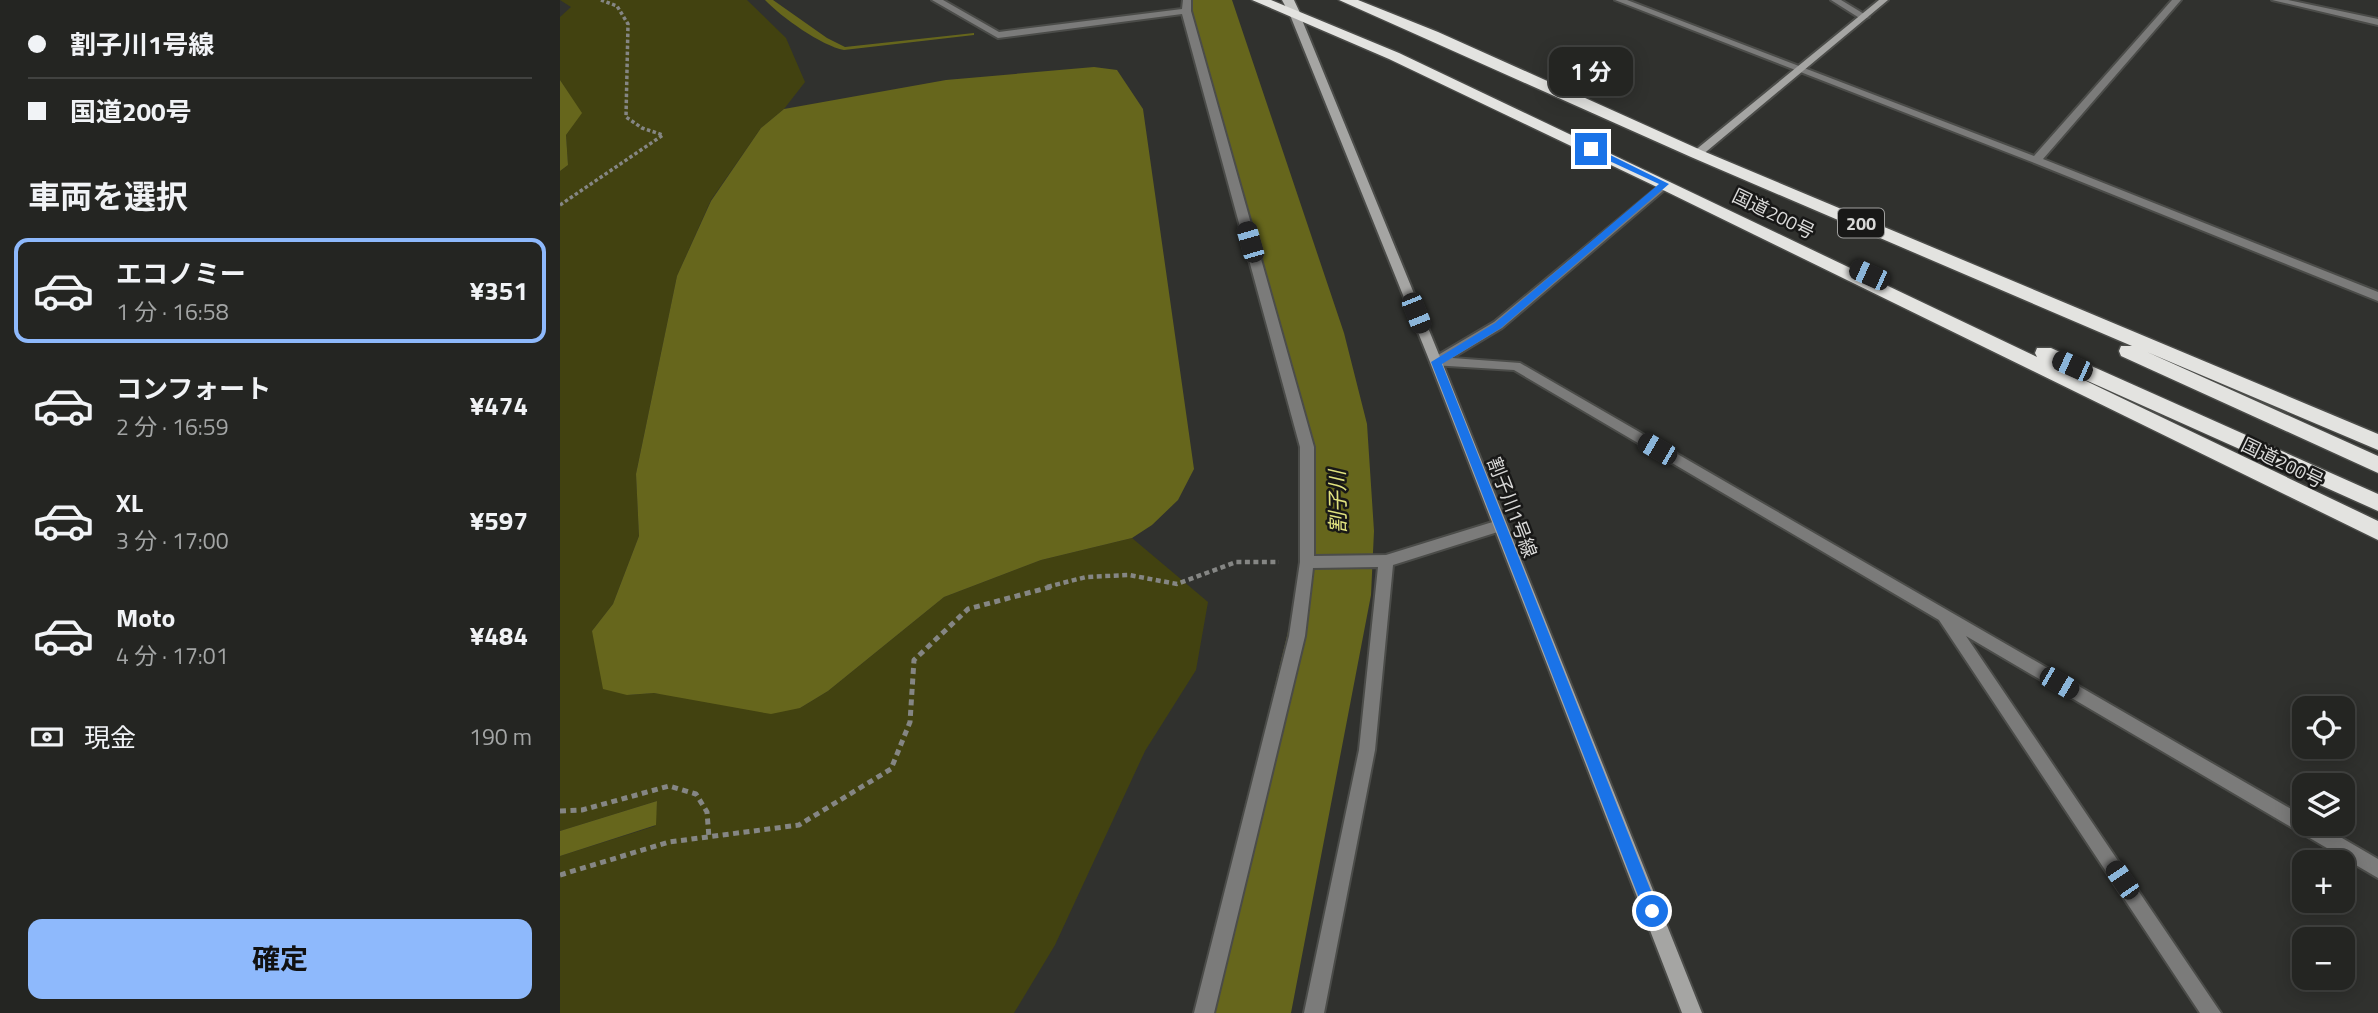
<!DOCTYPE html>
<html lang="ja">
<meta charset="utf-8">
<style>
:root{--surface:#242522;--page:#2c2d2a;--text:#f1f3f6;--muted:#a3a5a5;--line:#414240;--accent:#8eb9fc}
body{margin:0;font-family:"Titillium Web","Noto Sans JP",sans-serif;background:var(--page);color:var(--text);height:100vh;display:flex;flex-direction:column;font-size:26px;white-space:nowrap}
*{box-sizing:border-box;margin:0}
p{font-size:23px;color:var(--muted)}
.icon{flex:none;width:38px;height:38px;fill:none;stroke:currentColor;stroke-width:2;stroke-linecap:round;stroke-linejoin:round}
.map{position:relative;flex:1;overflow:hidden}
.sheet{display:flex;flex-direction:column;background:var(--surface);width:560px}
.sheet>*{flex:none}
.guide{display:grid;align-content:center;height:154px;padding:0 28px;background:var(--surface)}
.fabs{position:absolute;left:1732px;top:696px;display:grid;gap:14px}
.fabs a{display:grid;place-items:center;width:63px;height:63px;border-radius:14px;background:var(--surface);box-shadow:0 4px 18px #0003,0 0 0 2px var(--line);font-size:35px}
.end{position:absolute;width:32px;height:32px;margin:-16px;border:9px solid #1a73e8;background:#fff;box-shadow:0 0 0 4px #fff}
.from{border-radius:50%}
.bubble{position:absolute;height:49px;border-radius:14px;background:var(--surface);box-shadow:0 4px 18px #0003,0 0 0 2px var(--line);font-size:23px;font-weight:700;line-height:49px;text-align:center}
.car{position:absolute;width:21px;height:42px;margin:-21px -10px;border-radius:9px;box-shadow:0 0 5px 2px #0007;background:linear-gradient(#222 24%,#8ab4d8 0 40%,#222 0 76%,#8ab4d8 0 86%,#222 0)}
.guide b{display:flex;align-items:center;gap:24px;height:66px;font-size:26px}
.guide b+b{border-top:2px solid var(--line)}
.guide i{width:18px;height:18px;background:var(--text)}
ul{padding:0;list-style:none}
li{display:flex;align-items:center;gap:21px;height:105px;margin:0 14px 10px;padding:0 14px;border:4px solid transparent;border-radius:14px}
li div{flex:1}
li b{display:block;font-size:26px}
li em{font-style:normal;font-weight:700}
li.selected{border-color:var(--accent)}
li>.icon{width:63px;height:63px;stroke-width:1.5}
h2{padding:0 28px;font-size:32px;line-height:84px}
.pay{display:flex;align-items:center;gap:18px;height:77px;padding:0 28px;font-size:26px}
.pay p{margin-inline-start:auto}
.action{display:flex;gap:14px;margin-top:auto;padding:14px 28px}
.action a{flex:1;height:80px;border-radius:14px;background:var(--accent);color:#111;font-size:28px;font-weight:700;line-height:80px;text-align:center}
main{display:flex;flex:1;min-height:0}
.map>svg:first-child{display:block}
.green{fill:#424210}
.water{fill:#66661c}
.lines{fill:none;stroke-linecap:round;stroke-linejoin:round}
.river{fill:#66661c;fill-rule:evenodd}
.street-casing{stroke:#4b4c49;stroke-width:4}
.secondary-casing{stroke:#4b4c49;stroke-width:4}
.primary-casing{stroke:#4b4c49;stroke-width:3}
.highway-casing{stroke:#4b4c49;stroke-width:3}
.path-far2{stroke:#858684;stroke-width:3.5;stroke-dasharray:3.5 2.5;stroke-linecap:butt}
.path-far1{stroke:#858684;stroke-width:4.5;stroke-dasharray:5 3.5;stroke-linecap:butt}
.path{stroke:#858684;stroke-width:5;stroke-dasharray:6 4.5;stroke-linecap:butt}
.street{fill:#7b7b7a;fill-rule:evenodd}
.secondary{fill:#a5a5a3;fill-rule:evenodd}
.primary{fill:#c5c6c3;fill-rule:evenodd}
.highway{fill:#e3e3e0;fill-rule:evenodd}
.route{fill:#1a73e8}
.labels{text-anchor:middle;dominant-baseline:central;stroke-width:5;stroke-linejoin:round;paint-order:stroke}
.shield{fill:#181817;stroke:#9f9f9e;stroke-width:2}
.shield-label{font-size:18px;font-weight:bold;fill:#d9d9d8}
.street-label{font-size:19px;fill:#d9d9d8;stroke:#181817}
.water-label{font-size:21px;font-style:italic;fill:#e1e37f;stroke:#181817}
</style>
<main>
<section class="sheet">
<div class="guide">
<b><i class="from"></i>割子川1号線</b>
<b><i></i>国道200号</b>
</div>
<h2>車両を選択</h2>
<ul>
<li class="selected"><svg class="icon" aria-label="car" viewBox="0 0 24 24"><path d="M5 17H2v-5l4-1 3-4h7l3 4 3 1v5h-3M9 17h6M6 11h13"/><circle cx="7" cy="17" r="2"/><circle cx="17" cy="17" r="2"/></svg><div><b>エコノミー</b><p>1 分 · 16:58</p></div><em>¥351</em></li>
<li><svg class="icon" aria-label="car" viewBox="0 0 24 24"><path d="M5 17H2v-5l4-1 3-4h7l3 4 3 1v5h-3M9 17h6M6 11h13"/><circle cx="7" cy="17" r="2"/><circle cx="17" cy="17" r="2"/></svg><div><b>コンフォート</b><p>2 分 · 16:59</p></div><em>¥474</em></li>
<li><svg class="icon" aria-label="car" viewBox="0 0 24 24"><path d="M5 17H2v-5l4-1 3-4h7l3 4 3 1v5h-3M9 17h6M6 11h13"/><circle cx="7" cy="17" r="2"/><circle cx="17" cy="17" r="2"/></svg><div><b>XL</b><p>3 分 · 17:00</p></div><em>¥597</em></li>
<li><svg class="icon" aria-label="car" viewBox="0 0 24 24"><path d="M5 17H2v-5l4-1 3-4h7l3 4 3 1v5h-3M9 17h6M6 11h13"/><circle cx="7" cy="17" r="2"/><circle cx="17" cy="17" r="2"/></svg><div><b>Moto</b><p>4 分 · 17:01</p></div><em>¥484</em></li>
</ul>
<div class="pay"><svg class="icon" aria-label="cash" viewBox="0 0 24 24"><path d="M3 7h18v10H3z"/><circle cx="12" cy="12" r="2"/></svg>現金<p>190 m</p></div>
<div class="action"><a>確定</a></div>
</section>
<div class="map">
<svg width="1818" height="1013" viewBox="0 0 1818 1013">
<rect width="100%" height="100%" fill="#30312e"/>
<path class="green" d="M 0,0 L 187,0 L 226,38 L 245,82 L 224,109 L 201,128 L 151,200 L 117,276 L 76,474 L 79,536 L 53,604 L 32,631 L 68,695 L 93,693 L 240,708 L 268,691 L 384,597 L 481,560 L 572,538 L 648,602 L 636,670 L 585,751 L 495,945 L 454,1013 L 0,1013 L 0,856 L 95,826 L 97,801 L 0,831 L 0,171 L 8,165 L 6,135 L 21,113 L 0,80 L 0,17 L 11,7 Z"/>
<path class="water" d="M 205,0 L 213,0 L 267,38 L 285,47 L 414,33 L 414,35 L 284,50 C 262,46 221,17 205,0 Z
M 534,67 L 557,70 L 583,109 L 634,469 L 618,500 L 592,525 L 572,538 L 481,560 L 384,597 L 268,691 L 240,708 L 211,714 L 94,693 L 67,695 L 43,689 L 32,631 L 53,604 L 79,536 L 76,474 L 117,276 L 151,201 L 201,128 L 224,109 L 386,80 Z
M 0,80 L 22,113 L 6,135 L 8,165 L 0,171 Z
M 97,801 L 96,825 L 0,856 L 0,831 Z"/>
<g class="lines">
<path class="river" d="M 628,0 L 672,0 L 784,333 L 807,424 L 814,531 L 811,595 L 731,1013 L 635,1013 L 737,595 L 742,531 L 741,424 L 722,333 Z"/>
<g class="street-casing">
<path id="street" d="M 372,0 L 383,0 L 439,32 L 622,9 L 623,0 L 631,0 L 631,11 L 754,447 L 754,556 L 826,555 L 939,520 L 944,522 L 946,526 L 944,530 L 833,565 L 815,750 L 764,1013 L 744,1013 L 799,750 L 818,567 L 753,568 L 745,636 L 654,1013 L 634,1013 L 729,636 L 740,562 L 740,447 L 622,14 L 438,38 Z
M 1055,0 L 1067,0 L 1474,156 L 1612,0 L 1621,0 L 1483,159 L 1818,292 L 1818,301 L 1472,162 Z
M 1271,0 L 1281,0 L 1309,17 L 1301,19 Z
M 1712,0 L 1728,0 L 1818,19 L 1818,25 Z
M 1105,181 L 1109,182 L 1109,186 L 942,328 L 892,358 L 960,363 L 1745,817 L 1745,824 L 1758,824 L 1818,859 L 1818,878 L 1406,636 L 1661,1013 L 1640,1013 L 1379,620 L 954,370 L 872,365 L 870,362 L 873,358 L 934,322 Z"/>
</g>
<g class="secondary-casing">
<path id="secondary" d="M 1319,0 L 1328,0 L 1141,156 L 1133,156 L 1133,152 Z
M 732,13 L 740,15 L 882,362 L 1142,1013 L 1122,1013 L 870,362 L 730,15 Z"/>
</g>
<g class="primary-casing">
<path id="primary" d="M 722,0 L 734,0 L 741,15 L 739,17 L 731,17 Z"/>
</g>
<g class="highway-casing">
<path id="highway" d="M 692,0 L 711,0 L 839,53 L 1477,357 L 1475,353 L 1477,348 L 1491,348 L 1818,494 L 1818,511 L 1501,369 L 1818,521 L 1818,540 L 1099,188 L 829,59 Z
M 779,0 L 798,0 L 878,32 L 1143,151 L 1818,434 L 1818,450 L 1587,352 L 1818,456 L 1818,473 L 1561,356 L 1559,351 L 1561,346 L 1572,346 L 1131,157 Z"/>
</g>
<path class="path-far2" d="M 0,205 L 103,135 L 82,128 L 66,117 L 68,24 L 57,6 L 41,0"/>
<path class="path-far1" d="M 487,587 L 526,577 L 569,575 L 617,584 L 676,562 L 719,562"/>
<path class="path" d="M 0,811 L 22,810 L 109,786 L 136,794 L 147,812 L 149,838
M 0,875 L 109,842 L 239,825 L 331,769 L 350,722 L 354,660 L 408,609 L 494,586"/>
<use href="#street" class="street"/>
<use href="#secondary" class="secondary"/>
<use href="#primary" class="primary"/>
<use href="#highway" class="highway"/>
</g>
<path class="route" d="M 1028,147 L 1034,147 L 1109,184 L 941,328 L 882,364 L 1099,911 L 1097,916 L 1092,918 L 1086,916 L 1084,911 L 871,362 L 935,323 L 1099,184 L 1028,151 Z"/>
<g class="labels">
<rect class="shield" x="1278" y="208.5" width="46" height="29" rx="5"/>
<g class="shield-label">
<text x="1301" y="223">200</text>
</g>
<g class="street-label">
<text transform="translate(1214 213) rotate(26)">国道200号</text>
<text transform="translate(1723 462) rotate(26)">国道200号</text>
<text transform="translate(953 507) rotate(69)">割子川1号線</text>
</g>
<g class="water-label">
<text transform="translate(777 502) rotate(-91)">割子川</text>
</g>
</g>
</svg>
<div class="fabs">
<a><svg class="icon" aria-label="locate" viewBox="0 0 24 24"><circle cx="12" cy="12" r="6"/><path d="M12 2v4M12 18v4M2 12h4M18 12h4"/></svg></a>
<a><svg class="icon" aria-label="layers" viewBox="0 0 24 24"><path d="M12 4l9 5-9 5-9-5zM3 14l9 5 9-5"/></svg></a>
<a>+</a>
<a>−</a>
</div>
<i class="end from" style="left:1092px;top:911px"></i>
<i class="end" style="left:1031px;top:149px"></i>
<div class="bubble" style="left:989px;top:47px;width:84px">1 分</div>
<i class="car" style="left:690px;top:242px;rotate:344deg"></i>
<i class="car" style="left:1309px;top:275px;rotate:294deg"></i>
<i class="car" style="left:856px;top:313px;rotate:158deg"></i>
<i class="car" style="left:1512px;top:366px;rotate:294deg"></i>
<i class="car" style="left:1097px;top:449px;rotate:300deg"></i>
<i class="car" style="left:1499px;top:683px;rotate:120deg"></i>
<i class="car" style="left:1562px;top:880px;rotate:326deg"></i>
</div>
</main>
